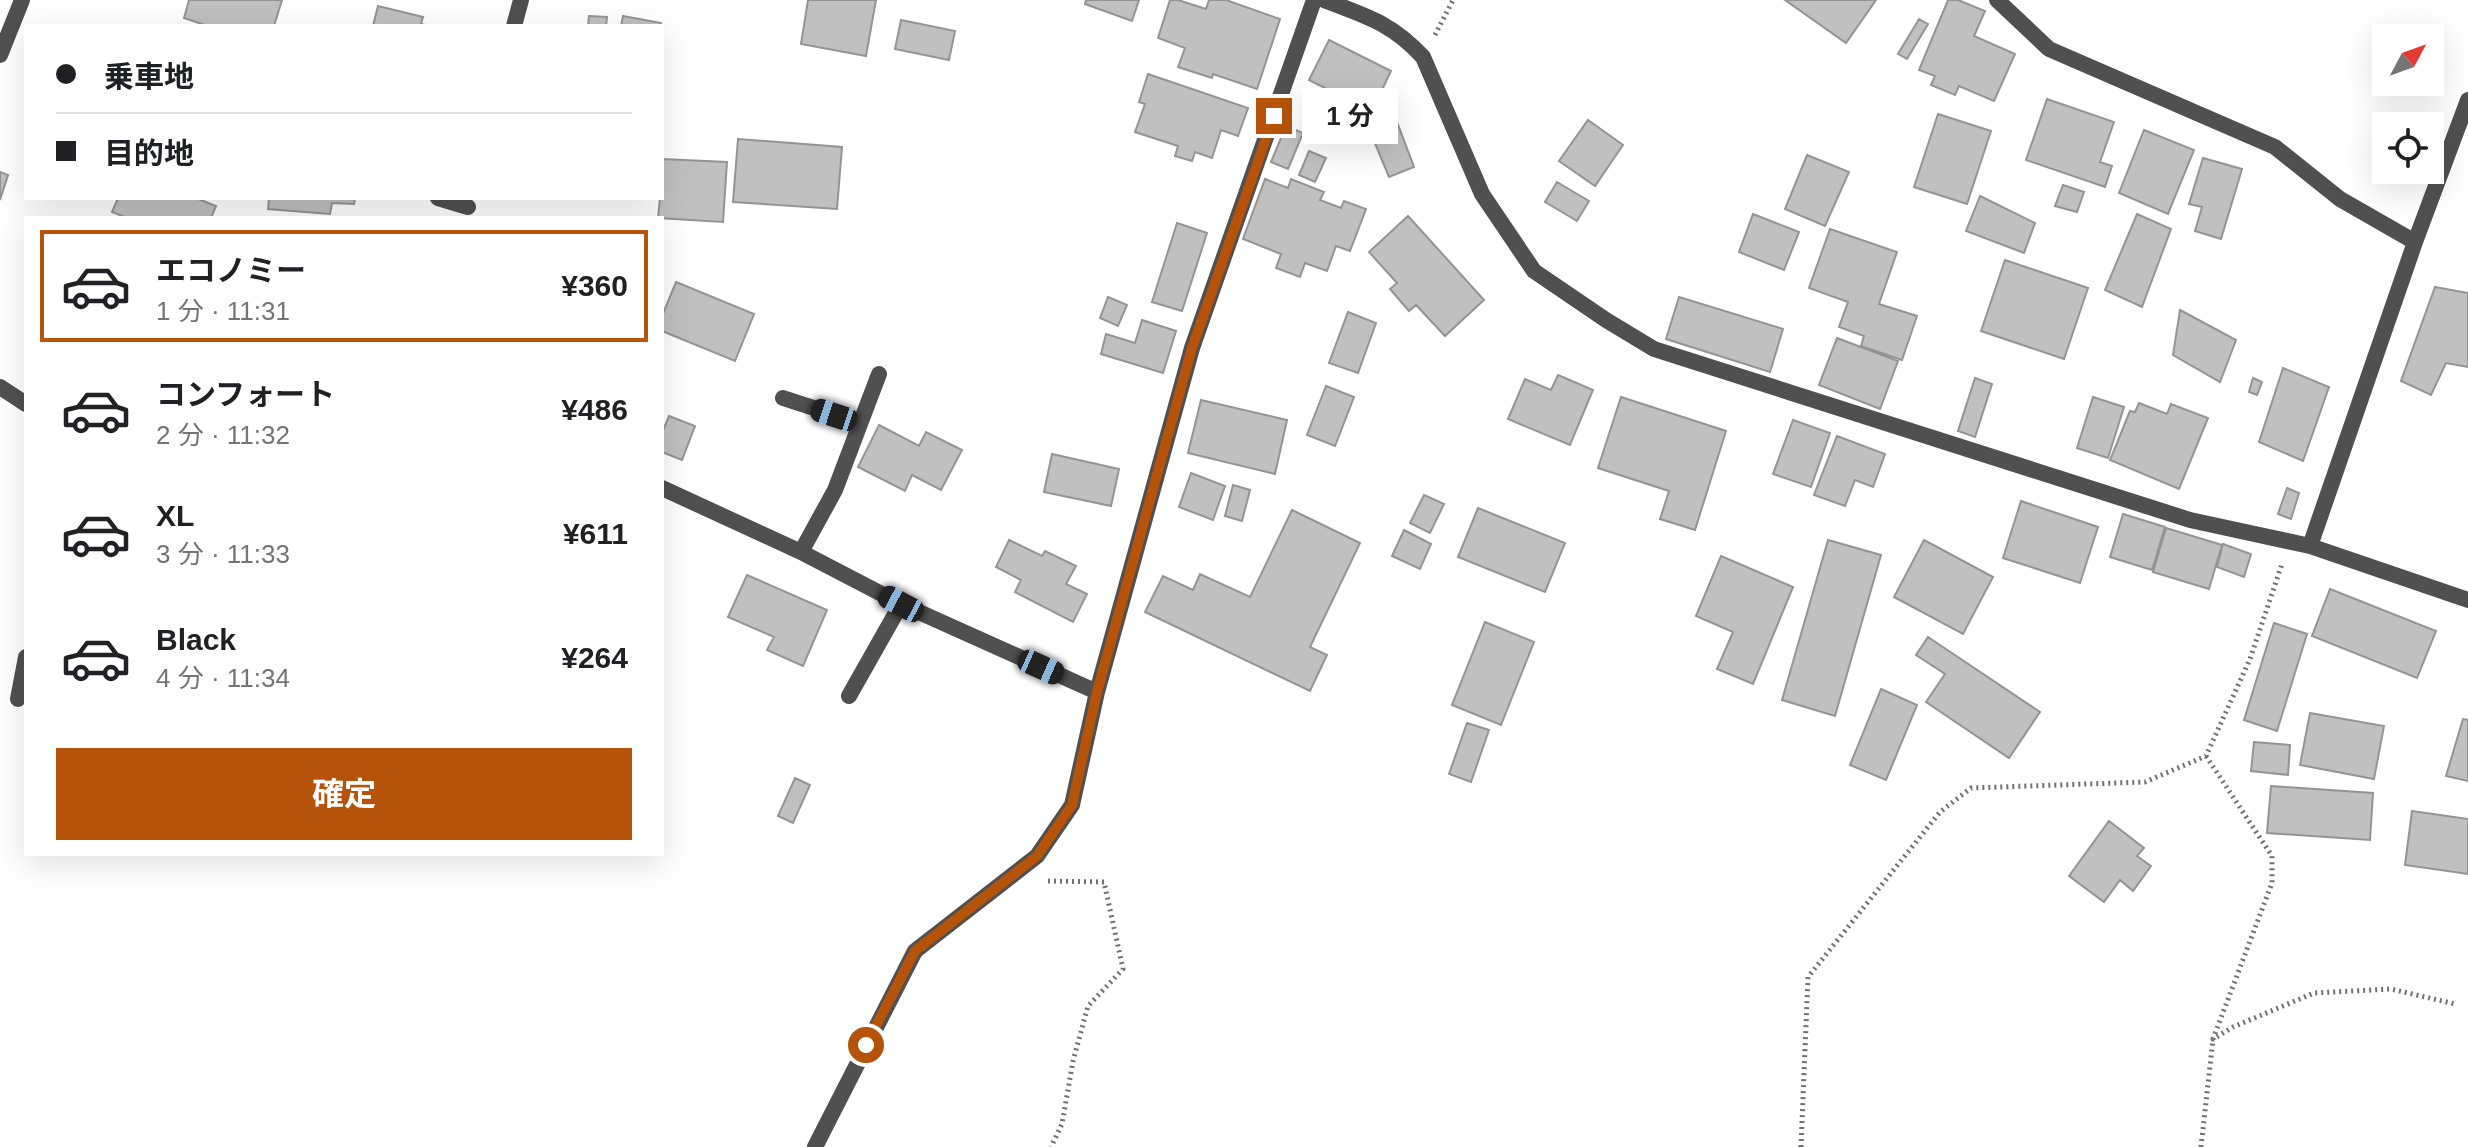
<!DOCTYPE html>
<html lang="ja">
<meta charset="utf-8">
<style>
:root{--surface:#fff;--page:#f2f2f2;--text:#202124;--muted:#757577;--line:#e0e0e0;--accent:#b45309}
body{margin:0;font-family:Helvetica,"Noto Sans JP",sans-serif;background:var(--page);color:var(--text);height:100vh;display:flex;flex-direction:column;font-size:30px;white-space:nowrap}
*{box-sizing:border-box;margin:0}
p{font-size:26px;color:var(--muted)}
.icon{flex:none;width:44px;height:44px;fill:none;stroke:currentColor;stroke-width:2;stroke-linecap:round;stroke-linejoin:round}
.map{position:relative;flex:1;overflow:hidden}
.side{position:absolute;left:24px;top:216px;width:640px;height:640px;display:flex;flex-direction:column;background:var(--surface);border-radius:0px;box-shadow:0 8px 32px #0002}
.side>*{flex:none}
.top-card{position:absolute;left:24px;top:24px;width:640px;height:176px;border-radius:0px;box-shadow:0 8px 32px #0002;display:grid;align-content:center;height:176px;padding:0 32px;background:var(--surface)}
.needle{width:52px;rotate:49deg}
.tools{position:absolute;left:2372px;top:24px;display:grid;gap:16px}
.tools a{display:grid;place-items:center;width:72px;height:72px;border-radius:0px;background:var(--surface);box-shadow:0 8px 32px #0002;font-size:40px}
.end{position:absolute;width:36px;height:36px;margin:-18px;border:10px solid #b45309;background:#fff;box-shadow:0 0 0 4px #fff}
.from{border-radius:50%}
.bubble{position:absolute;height:56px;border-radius:0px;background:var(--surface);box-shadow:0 8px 32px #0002;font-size:26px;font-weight:700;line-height:56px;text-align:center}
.car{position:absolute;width:24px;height:48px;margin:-24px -12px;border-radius:10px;box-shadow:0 0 6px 2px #0007;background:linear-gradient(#222 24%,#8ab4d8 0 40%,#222 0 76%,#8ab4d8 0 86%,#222 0)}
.top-card b{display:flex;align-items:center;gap:28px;height:76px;font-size:30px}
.top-card b+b{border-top:2px solid var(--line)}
.top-card i{width:20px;height:20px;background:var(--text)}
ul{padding:14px 0 0;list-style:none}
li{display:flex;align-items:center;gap:24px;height:112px;margin:0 16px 12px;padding:0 16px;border:4px solid transparent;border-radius:0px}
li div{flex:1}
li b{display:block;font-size:30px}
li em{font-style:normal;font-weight:700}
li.selected{border-color:var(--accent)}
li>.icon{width:72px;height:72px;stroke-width:1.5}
.primary-button{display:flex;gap:16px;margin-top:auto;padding:16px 32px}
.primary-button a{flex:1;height:92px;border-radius:0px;background:var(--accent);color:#fff;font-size:32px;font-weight:700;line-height:92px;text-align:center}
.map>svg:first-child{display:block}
.building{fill:#c0c0c0;stroke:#949494;stroke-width:2}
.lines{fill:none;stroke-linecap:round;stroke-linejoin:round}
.path{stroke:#727272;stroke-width:5;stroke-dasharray:2 4;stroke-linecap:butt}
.street{stroke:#505050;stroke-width:16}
.route{stroke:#b45309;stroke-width:10}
</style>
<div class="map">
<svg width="2468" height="1147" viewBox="0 0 2468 1147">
<rect width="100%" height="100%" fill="#fff"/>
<path class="building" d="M 189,0 L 282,0 L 274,26 L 208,26 L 184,18 Z
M 808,0 L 876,0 L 866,56 L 801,44 Z
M 1086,0 L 1139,0 L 1132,21 L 1085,4 Z
M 1170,0 L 1178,0 L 1206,9 L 1209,0 L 1226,0 L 1280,19 L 1257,89 L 1213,74 L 1212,78 L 1178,67 L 1185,48 L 1158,38 Z
M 1785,0 L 1876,0 L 1846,43 Z
M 1948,0 L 1958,0 L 1985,11 L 1974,36 L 2015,54 L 1994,101 L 1959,86 L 1955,95 L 1931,85 L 1935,76 L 1919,70 Z
M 378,6 L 423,17 L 421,24 L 429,26 L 373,26 Z
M 589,16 L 607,17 L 606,26 L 588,26 Z
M 623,16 L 661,23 L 660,26 L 621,26 Z
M 1919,19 L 1928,24 L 1907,59 L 1898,54 Z
M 901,20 L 955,31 L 949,60 L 895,49 Z
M 1329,40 L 1391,71 L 1372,111 L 1346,98 L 1341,108 L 1325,100 L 1329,90 L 1309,80 Z
M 1148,74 L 1248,108 L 1238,136 L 1221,130 L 1212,158 L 1195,152 L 1192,161 L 1175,156 L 1178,146 L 1135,132 L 1145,104 L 1139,102 Z
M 2047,99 L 2114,122 L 2100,162 L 2112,166 L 2105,187 L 2026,160 Z
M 1394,114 L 1414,167 L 1389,177 L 1367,124 Z
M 1938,114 L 1991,131 L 1967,204 L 1914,187 Z
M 1588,120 L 1623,145 L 1595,186 L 1559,161 Z
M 1286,126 L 1303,133 L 1288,169 L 1271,162 Z
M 2144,130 L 2194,150 L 2168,214 L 2119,193 Z
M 738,139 L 842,147 L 837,209 L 733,202 Z
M 1309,151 L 1326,158 L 1315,182 L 1299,175 Z
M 1807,155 L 1849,172 L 1825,226 L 1785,209 Z
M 2203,158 L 2242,169 L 2221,239 L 2195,231 L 2202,207 L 2189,204 Z
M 662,159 L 727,162 L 723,222 L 658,218 L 660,198 L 662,198 Z
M 0,172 L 8,175 L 0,200 Z
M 1265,179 L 1288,188 L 1291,179 L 1324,192 L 1320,200 L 1341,208 L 1344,201 L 1366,209 L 1350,251 L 1336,246 L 1327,271 L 1305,263 L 1300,277 L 1276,268 L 1281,254 L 1243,239 Z
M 1557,182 L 1589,201 L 1577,221 L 1545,202 Z
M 2063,185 L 2084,192 L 2077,212 L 2055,206 Z
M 1980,196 L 2035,223 L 2024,253 L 1966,231 Z
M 118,198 L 196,198 L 216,206 L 211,218 L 127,218 L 112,212 Z
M 269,198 L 355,198 L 354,204 L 332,203 L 330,214 L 268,209 Z
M 1753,214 L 1799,232 L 1784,270 L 1739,252 Z
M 2137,214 L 2171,229 L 2142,307 L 2105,290 Z
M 1408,216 L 1484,300 L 1445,336 L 1416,305 L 1409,311 L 1390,289 L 1397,283 L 1369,252 Z
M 1177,223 L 1207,233 L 1182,311 L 1152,302 Z
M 1830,229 L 1897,252 L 1879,304 L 1917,316 L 1902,360 L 1861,346 L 1864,336 L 1839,327 L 1848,302 L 1809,288 Z
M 2005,260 L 2088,288 L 2064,359 L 1981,331 Z
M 676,282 L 754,314 L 735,361 L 662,331 L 662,316 Z
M 2435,287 L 2468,293 L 2468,367 L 2446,363 L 2431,395 L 2401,381 Z
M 1108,297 L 1127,305 L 1118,326 L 1100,318 Z
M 1679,297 L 1783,329 L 1770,372 L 1666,339 Z
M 2180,310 L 2236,340 L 2220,382 L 2173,355 Z
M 1348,312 L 1376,323 L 1358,373 L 1329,363 Z
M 1142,320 L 1176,331 L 1163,373 L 1101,354 L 1106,334 L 1135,343 Z
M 1837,338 L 1898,361 L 1880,409 L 1819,385 Z
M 2283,368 L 2329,387 L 2303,461 L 2259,442 Z
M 1558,375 L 1593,390 L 1570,445 L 1508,419 L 1525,379 L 1551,390 Z
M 1975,378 L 1992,384 L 1975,437 L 1958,431 Z
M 2253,378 L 2262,382 L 2257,395 L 2249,392 Z
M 1326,386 L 1354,397 L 1335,446 L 1307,435 Z
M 1621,397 L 1726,431 L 1695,530 L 1660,519 L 1669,491 L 1598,468 Z
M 2093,397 L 2124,407 L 2108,458 L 2077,448 Z
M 1201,400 L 1287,420 L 1275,474 L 1188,453 Z
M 2139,403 L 2167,414 L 2171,404 L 2208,418 L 2179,489 L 2110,460 L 2130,411 L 2135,412 Z
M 669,416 L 695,426 L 682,460 L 662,452 L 662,433 Z
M 1793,420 L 1830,433 L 1811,487 L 1773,474 Z
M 879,425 L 919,446 L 926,432 L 962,450 L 941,490 L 912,475 L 905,491 L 858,467 Z
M 1837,436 L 1885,454 L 1873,487 L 1855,480 L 1845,506 L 1814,495 Z
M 1052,454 L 1119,469 L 1111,506 L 1044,492 Z
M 1191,473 L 1225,486 L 1213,520 L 1179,507 Z
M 1233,485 L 1250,490 L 1242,521 L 1225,516 Z
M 2287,488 L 2299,493 L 2291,519 L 2278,514 Z
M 1424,495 L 1444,504 L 1430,533 L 1410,523 Z
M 2021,501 L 2098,527 L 2080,583 L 2003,558 Z
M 1478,508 L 1565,543 L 1545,592 L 1458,557 Z
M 1292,510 L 1360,543 L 1310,647 L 1327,655 L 1310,691 L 1145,612 L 1163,576 L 1193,590 L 1200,574 L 1250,597 Z
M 2123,514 L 2165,527 L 2152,570 L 2110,557 Z
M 2166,528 L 2222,545 L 2209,589 L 2153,572 Z
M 1404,530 L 1431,544 L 1420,569 L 1392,556 Z
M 1009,540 L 1042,556 L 1045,551 L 1076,566 L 1066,584 L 1087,594 L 1073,622 L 1015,592 L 1021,580 L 996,567 Z
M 1828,540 L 1881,555 L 1835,716 L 1782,700 Z
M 1924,540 L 1993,577 L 1963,634 L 1894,597 Z
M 2223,544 L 2251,554 L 2244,577 L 2217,567 Z
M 1721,556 L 1793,587 L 1753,684 L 1717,669 L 1733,632 L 1696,616 Z
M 747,575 L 827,610 L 803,666 L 767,650 L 774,637 L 728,617 Z
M 2330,589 L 2436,631 L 2417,678 L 2312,636 Z
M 1485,622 L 1534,642 L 1501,725 L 1452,705 Z
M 2274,623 L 2307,634 L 2277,731 L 2244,720 Z
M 1928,637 L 2040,712 L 2009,758 L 1926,702 L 1945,674 L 1916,655 Z
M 1881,689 L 1917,705 L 1886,780 L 1850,765 Z
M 2310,713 L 2384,726 L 2374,779 L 2300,765 Z
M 2463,719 L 2468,720 L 2468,781 L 2446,776 Z
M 1467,723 L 1489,730 L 1471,782 L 1449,774 Z
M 2254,742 L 2290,745 L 2288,775 L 2251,771 Z
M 795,778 L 810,785 L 793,823 L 778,816 Z
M 2271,786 L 2373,793 L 2370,840 L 2267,833 Z
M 2412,811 L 2468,819 L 2468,874 L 2405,865 Z
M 2109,821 L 2144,848 L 2137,856 L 2151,866 L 2133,891 L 2120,880 L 2104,902 L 2069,876 Z"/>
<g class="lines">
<path class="path" d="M 1435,35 L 1453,0
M 2206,756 L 2272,856 L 2272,883 L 2213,1039 L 2233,1027 L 2314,993 L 2391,989 L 2455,1004
M 1048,881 L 1104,882 L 1123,969 L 1088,1006 L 1073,1061 L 1062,1124 L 1051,1147
M 1801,1147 L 1808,977 L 1940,812 L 1971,788 L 2145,782 L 2206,756 L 2250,659 L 2282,564
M 2201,1147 L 2213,1039"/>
<path class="street" d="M 1324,0 C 1366,16 1392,23 1423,57 L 1482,194 L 1534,271 L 1606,320 L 1654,349 L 2190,520 L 2310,546 L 2468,600
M 1997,0 L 2049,49 L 2275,147 L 2340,199 L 2415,242
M 514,26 L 521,0
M 0,55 L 22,0
M 438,198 L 468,207
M 0,387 L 26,404
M 783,398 L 860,423
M 662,488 L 801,552 L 901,604 L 1097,692
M 2310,546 L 2415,242 L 2468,100
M 801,552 L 835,490 L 879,374
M 849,696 L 901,604
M 18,699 L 26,657
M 815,1147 L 915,951 L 1037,856 L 1072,805 L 1097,692 L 1192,348 L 1314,0"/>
</g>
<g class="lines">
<path class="route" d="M 866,1045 L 915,951 L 1037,856 L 1072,805 L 1097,692 L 1192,348 L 1274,116"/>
</g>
</svg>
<div class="tools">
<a><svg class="needle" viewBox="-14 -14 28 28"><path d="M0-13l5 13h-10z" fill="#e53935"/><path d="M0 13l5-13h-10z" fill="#757577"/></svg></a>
<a><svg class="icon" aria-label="locate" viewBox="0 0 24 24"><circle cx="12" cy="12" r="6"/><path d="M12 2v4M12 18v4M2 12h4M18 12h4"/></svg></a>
</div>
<i class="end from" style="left:866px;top:1045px"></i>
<i class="end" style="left:1274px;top:116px"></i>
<div class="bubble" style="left:1302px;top:88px;width:96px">1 分</div>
<i class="car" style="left:834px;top:415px;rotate:288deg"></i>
<i class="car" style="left:901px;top:604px;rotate:298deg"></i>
<i class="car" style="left:1041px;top:667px;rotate:114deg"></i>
<div class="top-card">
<b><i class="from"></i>乗車地</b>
<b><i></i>目的地</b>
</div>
<section class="side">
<ul>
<li class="selected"><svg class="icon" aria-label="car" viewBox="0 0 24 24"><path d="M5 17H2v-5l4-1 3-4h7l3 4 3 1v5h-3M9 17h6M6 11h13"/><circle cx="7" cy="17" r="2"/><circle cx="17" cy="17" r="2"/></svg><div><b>エコノミー</b><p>1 分 · 11:31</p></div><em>¥360</em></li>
<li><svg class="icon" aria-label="car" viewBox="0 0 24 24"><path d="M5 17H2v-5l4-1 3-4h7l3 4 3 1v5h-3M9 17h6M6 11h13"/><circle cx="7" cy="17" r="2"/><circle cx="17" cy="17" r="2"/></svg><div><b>コンフォート</b><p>2 分 · 11:32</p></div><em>¥486</em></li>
<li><svg class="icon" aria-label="car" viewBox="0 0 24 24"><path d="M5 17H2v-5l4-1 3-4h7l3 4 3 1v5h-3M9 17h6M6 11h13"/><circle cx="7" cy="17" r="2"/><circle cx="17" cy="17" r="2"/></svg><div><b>XL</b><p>3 分 · 11:33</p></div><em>¥611</em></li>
<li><svg class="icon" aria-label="car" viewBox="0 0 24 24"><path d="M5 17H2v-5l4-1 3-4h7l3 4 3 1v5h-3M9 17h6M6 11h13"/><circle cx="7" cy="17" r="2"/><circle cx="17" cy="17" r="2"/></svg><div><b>Black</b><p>4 分 · 11:34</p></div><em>¥264</em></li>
</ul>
<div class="primary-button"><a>確定</a></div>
</section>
</div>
